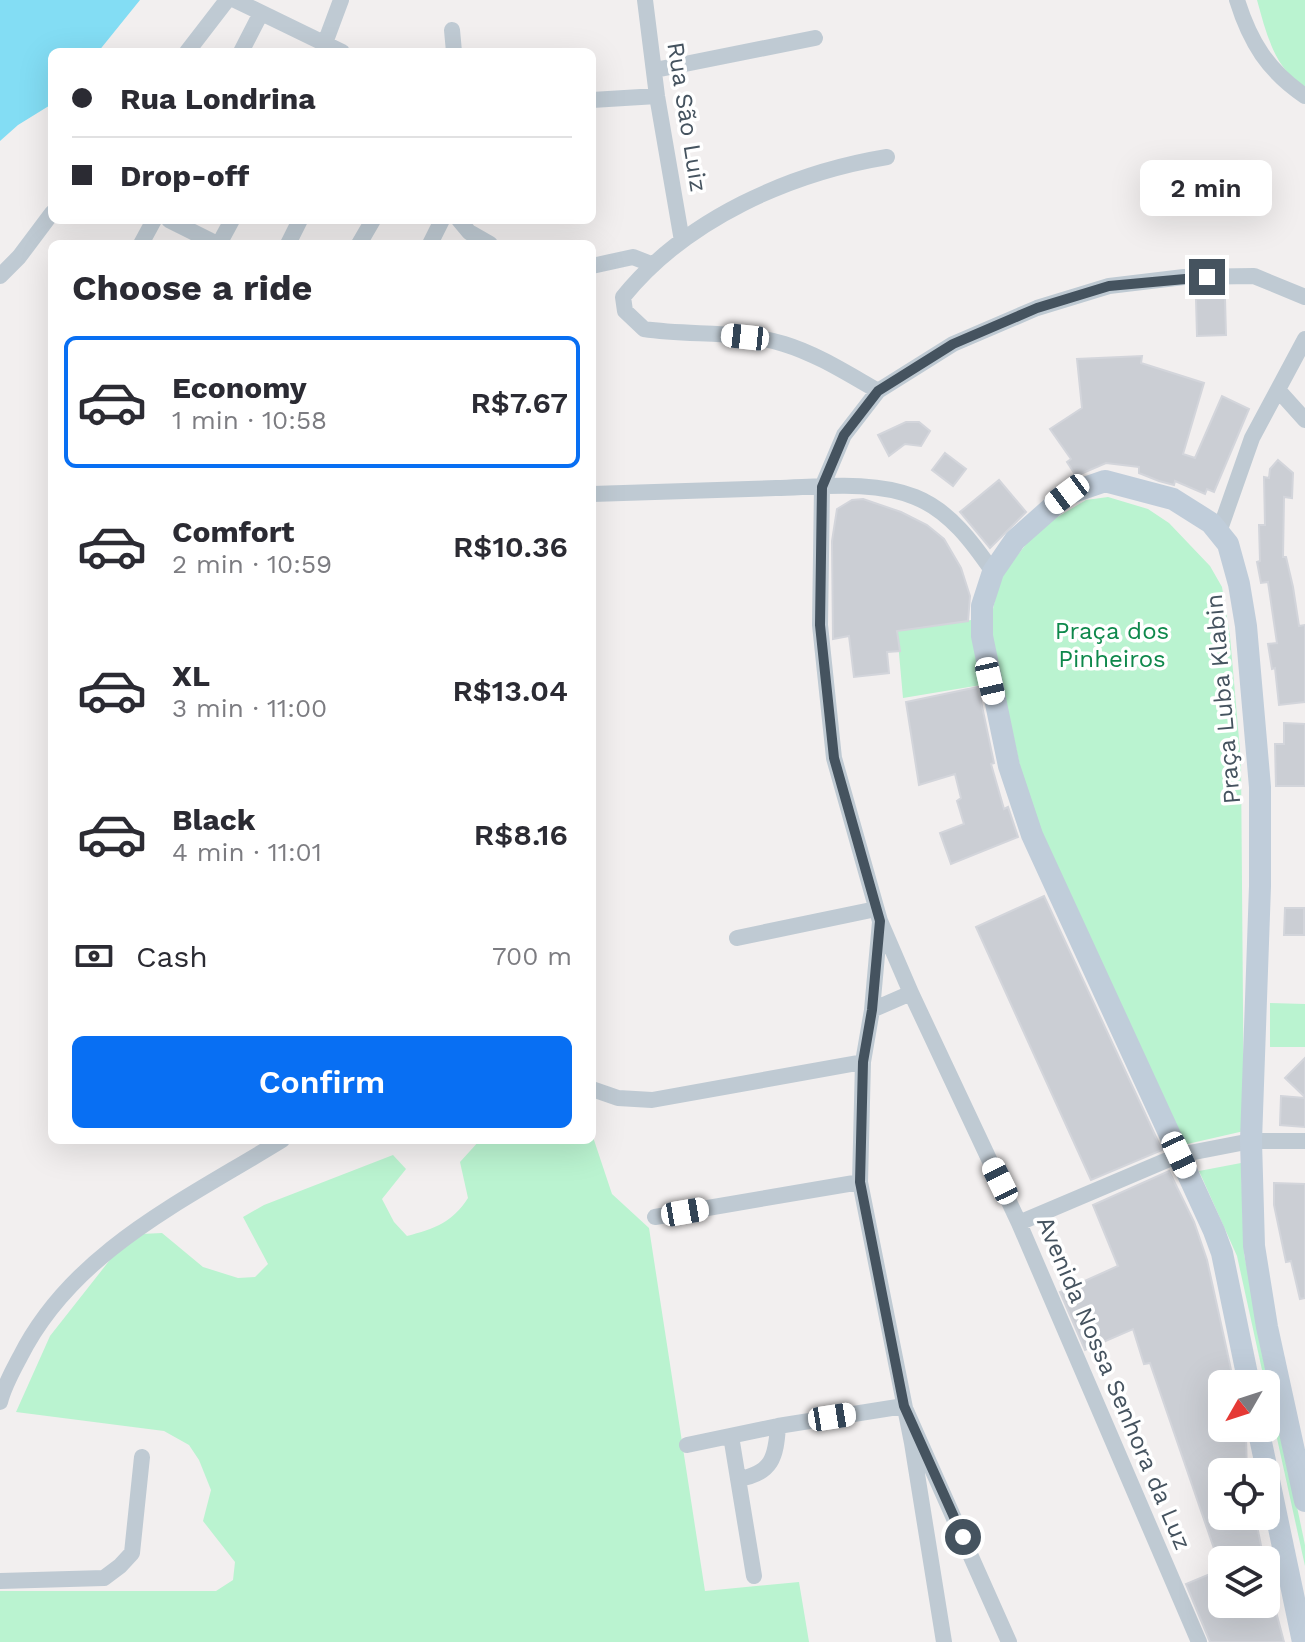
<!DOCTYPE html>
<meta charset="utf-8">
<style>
:root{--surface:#fff;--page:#f7f7f7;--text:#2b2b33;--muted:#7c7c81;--line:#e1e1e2;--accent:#086ff3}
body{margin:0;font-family:"Work Sans",sans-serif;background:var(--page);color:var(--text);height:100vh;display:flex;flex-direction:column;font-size:30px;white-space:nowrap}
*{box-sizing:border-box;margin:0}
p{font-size:26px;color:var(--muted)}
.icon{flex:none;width:44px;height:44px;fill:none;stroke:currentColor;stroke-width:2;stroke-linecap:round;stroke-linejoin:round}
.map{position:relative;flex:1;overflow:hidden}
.details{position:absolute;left:48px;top:240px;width:548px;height:904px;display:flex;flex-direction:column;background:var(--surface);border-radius:12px;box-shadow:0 8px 32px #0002}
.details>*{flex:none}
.hud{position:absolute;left:48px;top:48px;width:548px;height:176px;border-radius:12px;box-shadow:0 8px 32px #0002;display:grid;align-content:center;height:176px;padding:0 24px;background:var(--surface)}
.needle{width:52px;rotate:231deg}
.tools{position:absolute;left:1208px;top:1370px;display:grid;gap:16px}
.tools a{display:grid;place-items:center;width:72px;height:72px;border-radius:12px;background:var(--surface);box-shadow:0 8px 32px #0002;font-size:40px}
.end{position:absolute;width:36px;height:36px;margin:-18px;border:10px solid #45535f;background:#fff;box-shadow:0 0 0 4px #fff}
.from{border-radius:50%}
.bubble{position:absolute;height:56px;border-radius:12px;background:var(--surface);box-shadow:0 8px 32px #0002;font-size:26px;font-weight:600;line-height:56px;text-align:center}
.car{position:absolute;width:24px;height:48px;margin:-24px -12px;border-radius:10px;box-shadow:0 0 6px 2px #0007;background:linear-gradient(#fff 24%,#345 0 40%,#fff 0 76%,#345 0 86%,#fff 0)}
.hud b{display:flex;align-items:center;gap:28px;height:76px;font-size:30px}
.hud b+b{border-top:2px solid var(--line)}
.hud i{width:20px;height:20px;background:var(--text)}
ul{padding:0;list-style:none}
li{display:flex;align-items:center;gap:24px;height:132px;margin:0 16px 12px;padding:0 8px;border:4px solid transparent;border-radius:12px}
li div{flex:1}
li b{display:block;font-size:30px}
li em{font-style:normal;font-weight:600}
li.current{border-color:var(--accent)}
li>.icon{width:72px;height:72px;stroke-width:1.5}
h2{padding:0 24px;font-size:36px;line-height:96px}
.pay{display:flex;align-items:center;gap:20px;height:88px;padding:0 24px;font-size:30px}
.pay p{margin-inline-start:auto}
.action{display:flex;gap:16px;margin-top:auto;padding:16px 24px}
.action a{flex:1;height:92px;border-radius:12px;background:var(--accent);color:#fff;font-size:32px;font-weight:600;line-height:92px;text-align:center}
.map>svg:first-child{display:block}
.green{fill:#baf3d0}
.water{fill:#83ddf4}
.building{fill:#cbced4;stroke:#d3d5db;stroke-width:2}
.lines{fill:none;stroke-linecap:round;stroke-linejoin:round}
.street{stroke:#bfcad3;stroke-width:16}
.secondary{stroke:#c0cdda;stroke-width:22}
.route{stroke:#45535f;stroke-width:10}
.labels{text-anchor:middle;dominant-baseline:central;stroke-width:7;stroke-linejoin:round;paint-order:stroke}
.street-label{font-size:24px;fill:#45535f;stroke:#fff}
.park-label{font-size:24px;fill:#0e884b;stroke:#fff}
</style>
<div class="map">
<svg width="1305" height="1642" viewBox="0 0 1305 1642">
<rect width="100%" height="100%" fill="#f2efef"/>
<path class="green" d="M 1257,0 L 1305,0 L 1305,87 C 1274,69 1266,32 1257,0 Z
M 1108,497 L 1148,509 L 1169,523 L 1210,566 L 1222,587 L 1230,636 L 1241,762 L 1244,1131 L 1183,1145 L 1039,831 L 1020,766 L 989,627 L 1000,577 L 1039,528 L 1086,500 Z
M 971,620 L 981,685 L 903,698 L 897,631 Z
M 1270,1003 L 1305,1004 L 1305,1047 L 1270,1047 Z
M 592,1134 L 612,1194 L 649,1228 L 705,1591 L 799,1582 L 809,1642 L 0,1642 L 0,1591 L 216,1591 L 233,1580 L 235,1562 L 203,1521 L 211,1490 L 199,1460 L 189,1445 L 164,1431 L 16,1412 L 50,1336 L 113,1256 L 141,1234 L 162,1233 L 203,1267 L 238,1278 L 255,1277 L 268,1264 L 243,1217 L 264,1205 L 393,1155 L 406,1169 L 382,1199 L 394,1222 L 407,1236 C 434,1229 453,1222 468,1198 L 460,1162 L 480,1140 L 592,1140 Z
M 1241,1163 L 1244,1254 L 1305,1545 L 1305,1566 L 1237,1256 L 1199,1171 Z"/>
<path class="water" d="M 0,0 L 140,0 L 98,52 L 52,52 L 52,104 L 18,125 L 0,141 Z"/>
<path class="building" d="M 1225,298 L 1226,335 L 1197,336 L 1196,299 Z
M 1142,356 L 1141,363 L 1204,383 L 1183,454 L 1195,458 L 1222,396 L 1249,409 L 1214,492 L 1207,489 L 1205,494 L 1175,481 L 1174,485 L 1159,481 L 1139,473 L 1139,467 L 1106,463 L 1076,476 L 1067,462 L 1071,459 L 1050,429 L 1082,408 L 1077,359 Z
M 906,422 L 919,422 L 930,431 L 921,446 L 905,444 L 889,456 L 878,435 Z
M 945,453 L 966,469 L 953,486 L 932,470 Z
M 1278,460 L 1293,473 L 1292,498 L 1284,497 L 1283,557 L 1286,557 L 1293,587 L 1299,626 L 1305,625 L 1305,702 L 1279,705 L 1275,668 L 1272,669 L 1268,644 L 1277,643 L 1268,582 L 1261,583 L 1257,562 L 1260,561 L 1259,525 L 1265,525 L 1264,477 L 1269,478 L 1270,469 Z
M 999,480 L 1026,512 L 990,548 L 960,512 Z
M 863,499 L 901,512 L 927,525 L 944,539 L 961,568 L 970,596 L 968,621 L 897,631 L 900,651 L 887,652 L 889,673 L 854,677 L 849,636 L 833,639 L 832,541 L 837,509 L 852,500 Z
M 978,687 L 994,763 L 991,764 L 1004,809 L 1008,807 L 1018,837 L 951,864 L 940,833 L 964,824 L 957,801 L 961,798 L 955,774 L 919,785 L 906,702 Z
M 1284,723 L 1305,724 L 1305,786 L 1276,786 L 1275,744 L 1284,744 Z
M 1044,896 L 1162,1150 L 1091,1180 L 976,927 Z
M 1285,908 L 1304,908 L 1304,935 L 1284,935 Z
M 1305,1058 L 1305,1097 L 1285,1078 Z
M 1281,1096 L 1305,1098 L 1305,1127 L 1280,1125 Z
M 1169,1171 L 1194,1222 L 1207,1260 L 1227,1351 L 1234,1384 L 1222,1384 L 1222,1428 L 1244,1428 L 1246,1437 L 1247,1472 L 1222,1472 L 1222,1516 L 1255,1516 L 1264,1560 L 1218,1560 L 1150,1363 L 1144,1364 L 1133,1329 L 1085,1350 L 1060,1292 L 1118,1266 L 1093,1205 Z
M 1274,1183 L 1305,1184 L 1305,1298 L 1300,1299 L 1291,1261 L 1286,1262 L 1274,1205 Z
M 1222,1569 L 1222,1604 L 1274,1604 L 1284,1642 L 1210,1642 L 1186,1584 Z"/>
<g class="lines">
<path class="street" d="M 235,0 L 342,52
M 645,0 L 657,96 L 682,241
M 1237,0 C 1250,42 1268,71 1305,96
M 452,30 L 454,52
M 322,51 L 341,0
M 187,52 L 227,0
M 241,52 L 261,13
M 655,70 L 815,38
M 592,100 L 657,96
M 169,220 L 217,244
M 459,220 L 469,232 L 490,244
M 141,244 L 154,220
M 219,244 L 232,220
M 288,244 L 300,220
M 359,244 L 373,220
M 430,244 L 442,220
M 592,266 L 633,257 L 651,264
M 0,276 L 19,257 L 52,213
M 878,391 C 848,374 817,354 784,344 C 739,330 690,336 644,329 L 625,311 L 623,297 C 686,219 790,173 887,157
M 1279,391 L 1305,420
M 592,494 C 653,492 714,490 776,488 C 820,487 874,480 915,497 C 950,511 973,543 993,572
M 1219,532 L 1252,438 L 1305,339
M 880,922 L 872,1010 L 863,1062 L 860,1182 L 912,1443 L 944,1642
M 737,938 L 876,909
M 872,1010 L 911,993
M 592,1089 L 618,1098 L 652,1100 L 863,1062
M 655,1217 L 860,1182
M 1019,1223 L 1179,1155 L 1251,1141 L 1305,1141
M 0,1402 C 4,1386 12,1372 20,1357 C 73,1251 185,1200 282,1140
M 731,1436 L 754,1576
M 687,1445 L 778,1426 L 904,1406 L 1009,1642
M 738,1479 C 772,1474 776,1457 778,1426
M 0,1581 L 104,1578 L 120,1566 L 132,1553 L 142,1457
M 1199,1642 L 1019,1223 L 911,993 L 880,921 L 834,758 L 820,625 L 822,487 L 844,435 L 878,391 L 953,344 L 1037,308 L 1109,286 L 1184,277 L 1254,276 L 1305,297"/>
<path class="secondary" d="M 1249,1384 L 1222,1253 L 1214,1231 L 1032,835 L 1009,766 L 982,636 L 982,606 L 993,572 L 1015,540 L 1067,494 L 1105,481 L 1173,499 L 1211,523 L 1228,544 L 1239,584 L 1246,626 L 1260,787 L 1260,886 L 1251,1141 L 1254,1246 L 1267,1327 L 1305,1501
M 1258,1428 L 1303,1642"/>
</g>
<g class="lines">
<path class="route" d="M 963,1537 L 904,1406 L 860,1182 L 863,1062 L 872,1010 L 880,921 L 834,758 L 820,625 L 822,487 L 844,435 L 878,391 L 953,344 L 1037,308 L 1109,286 L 1207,277"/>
</g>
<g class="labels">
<g class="street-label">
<text transform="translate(687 117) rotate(81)">Rua São Luiz</text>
<text transform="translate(1223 699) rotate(-95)">Praça Luba Klabin</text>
<text transform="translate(1114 1383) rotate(67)">Avenida Nossa Senhora da Luz</text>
</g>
<g class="park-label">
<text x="1112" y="631">Praça dos<tspan x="1112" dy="28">Pinheiros</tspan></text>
</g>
</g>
</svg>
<div class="tools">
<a><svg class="needle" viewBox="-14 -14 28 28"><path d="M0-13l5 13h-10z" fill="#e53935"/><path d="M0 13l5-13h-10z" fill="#7c7c81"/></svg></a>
<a><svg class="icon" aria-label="locate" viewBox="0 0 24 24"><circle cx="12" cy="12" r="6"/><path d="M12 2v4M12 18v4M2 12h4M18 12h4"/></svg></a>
<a><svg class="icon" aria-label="layers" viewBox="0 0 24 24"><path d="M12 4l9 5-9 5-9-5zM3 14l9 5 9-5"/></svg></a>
</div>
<i class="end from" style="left:963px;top:1537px"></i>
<i class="end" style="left:1207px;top:277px"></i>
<div class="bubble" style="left:1140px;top:160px;width:132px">2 min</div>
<i class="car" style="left:745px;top:337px;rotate:276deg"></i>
<i class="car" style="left:1067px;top:494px;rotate:233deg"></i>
<i class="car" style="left:990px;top:681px;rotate:167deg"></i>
<i class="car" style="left:1179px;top:1155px;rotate:155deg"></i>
<i class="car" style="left:1000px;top:1181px;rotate:334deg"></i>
<i class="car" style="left:685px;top:1212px;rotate:80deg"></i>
<i class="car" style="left:832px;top:1417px;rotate:81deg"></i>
<div class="hud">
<b><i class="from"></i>Rua Londrina</b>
<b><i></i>Drop-off</b>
</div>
<section class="details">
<h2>Choose a ride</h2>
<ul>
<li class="current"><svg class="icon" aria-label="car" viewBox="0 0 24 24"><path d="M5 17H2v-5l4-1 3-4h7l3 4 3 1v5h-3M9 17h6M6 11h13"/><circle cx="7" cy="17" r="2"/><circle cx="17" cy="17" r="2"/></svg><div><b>Economy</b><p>1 min · 10:58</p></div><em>R$7.67</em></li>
<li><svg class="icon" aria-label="car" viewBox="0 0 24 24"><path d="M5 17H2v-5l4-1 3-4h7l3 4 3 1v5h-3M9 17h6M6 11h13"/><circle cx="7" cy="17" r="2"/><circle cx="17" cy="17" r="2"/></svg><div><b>Comfort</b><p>2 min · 10:59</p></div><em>R$10.36</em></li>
<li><svg class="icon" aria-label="car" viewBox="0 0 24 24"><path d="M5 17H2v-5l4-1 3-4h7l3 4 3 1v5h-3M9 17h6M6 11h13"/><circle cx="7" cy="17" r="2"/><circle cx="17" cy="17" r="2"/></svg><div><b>XL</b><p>3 min · 11:00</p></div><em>R$13.04</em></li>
<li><svg class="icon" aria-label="car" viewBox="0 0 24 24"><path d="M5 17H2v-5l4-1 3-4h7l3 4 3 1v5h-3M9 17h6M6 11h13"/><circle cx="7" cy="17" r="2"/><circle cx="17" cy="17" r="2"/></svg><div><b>Black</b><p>4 min · 11:01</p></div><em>R$8.16</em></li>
</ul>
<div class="pay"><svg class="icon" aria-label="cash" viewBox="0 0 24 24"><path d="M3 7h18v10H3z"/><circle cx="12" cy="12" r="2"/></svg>Cash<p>700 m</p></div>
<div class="action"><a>Confirm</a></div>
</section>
</div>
